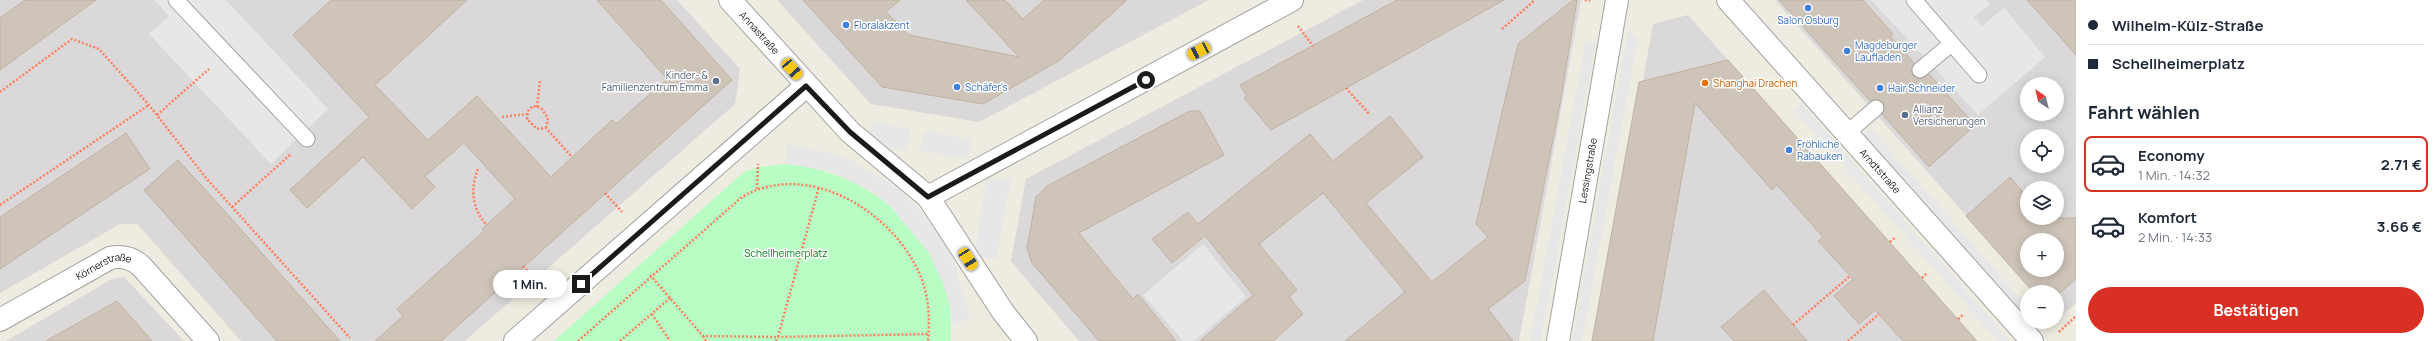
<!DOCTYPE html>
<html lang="de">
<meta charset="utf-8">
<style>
:root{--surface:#fff;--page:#f2f2f3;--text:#1f2937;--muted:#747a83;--line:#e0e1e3;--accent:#d93025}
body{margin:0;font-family:Manrope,sans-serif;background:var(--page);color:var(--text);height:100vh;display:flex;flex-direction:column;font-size:15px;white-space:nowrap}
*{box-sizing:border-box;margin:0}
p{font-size:13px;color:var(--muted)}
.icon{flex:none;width:22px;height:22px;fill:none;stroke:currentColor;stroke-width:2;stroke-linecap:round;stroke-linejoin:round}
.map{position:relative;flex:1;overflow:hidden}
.side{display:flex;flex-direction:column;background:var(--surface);width:360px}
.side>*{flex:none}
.hud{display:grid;align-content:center;height:88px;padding:0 12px;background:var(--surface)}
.needle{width:26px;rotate:325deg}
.tools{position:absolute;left:2020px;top:77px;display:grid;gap:8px}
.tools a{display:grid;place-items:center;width:44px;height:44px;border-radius:50%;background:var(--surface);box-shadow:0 2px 10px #0003;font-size:20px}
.end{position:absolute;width:18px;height:18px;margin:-9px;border:5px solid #1b1b1b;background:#fff;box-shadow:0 0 0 2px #fff}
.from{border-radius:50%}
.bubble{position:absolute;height:28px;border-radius:14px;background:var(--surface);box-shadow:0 2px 10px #0003;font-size:13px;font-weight:700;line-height:28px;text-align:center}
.car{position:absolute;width:12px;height:24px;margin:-12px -6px;border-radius:5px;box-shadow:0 0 3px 1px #0007;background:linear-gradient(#f5c518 24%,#345 0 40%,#f5c518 0 76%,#345 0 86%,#f5c518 0)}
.hud b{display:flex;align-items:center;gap:14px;height:38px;font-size:15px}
.hud b+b{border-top:1px solid var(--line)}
.hud i{width:10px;height:10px;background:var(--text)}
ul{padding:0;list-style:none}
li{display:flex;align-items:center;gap:12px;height:56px;margin:0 8px 6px;padding:0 4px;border:2px solid transparent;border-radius:8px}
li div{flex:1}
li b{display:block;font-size:15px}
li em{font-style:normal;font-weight:700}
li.selected{border-color:var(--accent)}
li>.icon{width:36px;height:36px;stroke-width:1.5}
h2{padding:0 12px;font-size:18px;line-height:48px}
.action{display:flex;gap:8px;margin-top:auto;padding:8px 12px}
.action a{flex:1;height:46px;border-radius:24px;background:var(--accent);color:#fff;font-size:16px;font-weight:700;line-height:46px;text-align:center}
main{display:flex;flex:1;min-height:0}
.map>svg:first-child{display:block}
.residential{fill:#dad8d8;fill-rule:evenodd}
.park{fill:#b8fdc3}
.parking{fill:#e7e7e7}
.building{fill:#cec4b9;stroke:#c0b2a2;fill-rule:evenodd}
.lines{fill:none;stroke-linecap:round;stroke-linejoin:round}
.lane-casing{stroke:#a2a2a2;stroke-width:17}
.street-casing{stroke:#a2a2a2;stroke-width:24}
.path{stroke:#ff7e60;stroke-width:2.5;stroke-dasharray:2 2;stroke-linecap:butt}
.lane{stroke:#fff;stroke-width:15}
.street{stroke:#fff;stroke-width:22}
.route{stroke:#1b1b1b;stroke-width:5}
.shop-dot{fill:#3f7fe0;stroke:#fff;stroke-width:1.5}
.service-dot{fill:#5c6f8a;stroke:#fff;stroke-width:1.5}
.food-dot{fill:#e8710a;stroke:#fff;stroke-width:1.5}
.labels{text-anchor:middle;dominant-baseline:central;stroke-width:3;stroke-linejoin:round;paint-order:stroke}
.shop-label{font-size:10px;fill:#366cbe;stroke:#fff;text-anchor:start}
.street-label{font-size:10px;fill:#1b1b1b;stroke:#fff}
.service-label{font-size:10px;fill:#4e5e75;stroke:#fff;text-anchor:end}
.food-label{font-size:10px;fill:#c56008;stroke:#fff;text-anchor:start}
.park-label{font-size:10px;fill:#047f18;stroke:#fff}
</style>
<main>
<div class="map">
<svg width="2076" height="341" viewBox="0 0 2076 341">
<rect width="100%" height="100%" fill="#eeebe0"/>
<path class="residential" d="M 0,0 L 677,0 L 740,69 L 735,104 L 465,341 L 241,341 L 137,224 L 120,224 L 0,293 Z
M 777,0 L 1209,0 L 979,122 L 871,104 Z
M 1363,0 L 1581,0 L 1519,341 L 1079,341 L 1011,261 L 1026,179 Z
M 1775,0 L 2076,0 L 2076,303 L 2058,319 L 2057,292 L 2034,292 ZM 2027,84 L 2057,84 L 2057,114 L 2027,114 ZM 2027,136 L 2057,136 L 2057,166 L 2027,166 ZM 2027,188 L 2057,188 L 2057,218 L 2027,218 ZM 2027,240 L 2057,240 L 2057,270 L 2027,270 Z
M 1688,15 L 1977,341 L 1597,341 L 1653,24 Z
M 124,277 L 184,341 L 6,341 L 112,279 Z"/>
<path class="park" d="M 785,164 C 866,171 934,225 950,307 C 952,319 950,330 951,341 L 554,341 L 744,172 L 759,167 Z"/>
<path class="parking" d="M 154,0 L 226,0 L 328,109 L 271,164 L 149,34 L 169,16 Z
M 1871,0 L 1986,0 L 1990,4 L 1974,17 L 1982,26 L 2004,8 L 2045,57 L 1978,115 Z
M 1628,30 L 1638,38 L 1582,341 L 1572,341 Z
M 1596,41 L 1541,341 L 1530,341 L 1585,44 Z
M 1801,103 L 2010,341 L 1998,341 L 1794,110 Z
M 872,122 L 911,129 L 907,150 L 868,143 Z
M 1870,128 L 2027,306 L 2027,322 L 1863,133 Z
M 924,131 L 973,139 L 968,159 L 920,151 Z
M 787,144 L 821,151 L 851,160 L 900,190 L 920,211 L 942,240 L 956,267 L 970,319 L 952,325 L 950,308 L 944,286 L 929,253 L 890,206 L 873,192 L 837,174 L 822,169 L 785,164 Z
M 987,177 L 1011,180 L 996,259 L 974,256 Z
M 1203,244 L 1246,297 L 1194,341 L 1183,341 L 1143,295 Z"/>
<path class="building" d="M 25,0 L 96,0 L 0,70 L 0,18 Z
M 331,0 L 467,0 L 375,85 L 428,140 L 477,96 L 551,177 L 612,120 L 616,124 L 667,79 L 597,0 L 661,0 L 732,80 L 441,341 L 375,341 L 403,316 L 397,309 L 484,231 L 482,229 L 515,199 L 464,143 L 425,176 L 435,187 L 412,209 L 363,157 L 307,208 L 290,190 L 369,117 L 293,35 Z
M 803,0 L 900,0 L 886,12 L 909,35 L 1019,57 L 966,0 L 1005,0 L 1023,19 L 1044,0 L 1127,0 L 1060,60 L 983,104 L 882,87 Z
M 1397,0 L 1504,0 L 1271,130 L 1244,98 L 1247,96 L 1240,85 Z
M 1573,0 L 1577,0 L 1560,104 L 1525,281 L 1488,309 L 1513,341 L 1345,341 L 1405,292 L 1323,193 L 1259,244 L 1297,290 L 1289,297 L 1303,314 L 1273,341 L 1200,341 L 1253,295 L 1205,236 L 1172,263 L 1152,239 L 1188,212 L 1198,224 L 1310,134 L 1333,161 L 1390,116 L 1423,157 L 1366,203 L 1432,282 L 1488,237 L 1476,224 L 1518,44 Z
M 1779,0 L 1863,0 L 1893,34 L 1890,36 L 1914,63 L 1911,71 L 1913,76 L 1921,79 L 1929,74 L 1975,125 L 1929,167 L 1882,114 L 1885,107 L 1883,102 L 1875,99 L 1870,101 Z
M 2027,0 L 2076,0 L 2076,55 Z
M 1728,60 L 1824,168 L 1977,341 L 1903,341 L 1875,310 L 1859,324 L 1834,296 L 1853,279 L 1818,241 L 1823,237 L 1777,185 L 1772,190 L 1695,103 L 1653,341 L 1592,341 L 1639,82 Z
M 1190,111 L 1200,111 L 1224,155 L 1079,233 L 1133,299 L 1138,294 L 1176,341 L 1099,341 L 1032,263 L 1027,248 L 1036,197 L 1047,186 Z
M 126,133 L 150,169 L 0,269 L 0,217 Z
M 178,160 L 221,207 L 340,341 L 277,341 L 144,190 Z
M 2010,177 L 2027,197 L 2027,218 L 2076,218 L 2076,279 L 2061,292 L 2033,292 L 1966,216 ZM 2027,240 L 2057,240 L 2057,270 L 2027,270 Z
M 1764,290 L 1807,341 L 1734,341 L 1721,327 Z
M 117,301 L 152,341 L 46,341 L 85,319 Z"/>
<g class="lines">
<g class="lane-casing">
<path id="lane" d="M 176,0 L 307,139
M 1914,0 L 1979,75
M 1920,70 L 1951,44
M 1847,133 L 1876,108"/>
</g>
<g class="street-casing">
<g id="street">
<path id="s1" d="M 730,0 L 850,132 L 928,197 L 1003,312 L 1026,341"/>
<path id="s2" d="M 1728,0 L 2032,341"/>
<path d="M 928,197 L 1292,0"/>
<path id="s3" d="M 0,320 L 110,258 C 123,255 133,258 142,267 L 208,341"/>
<path d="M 515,341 L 806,86"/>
<path id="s4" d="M 1558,341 L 1617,0"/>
</g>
</g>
<path class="path" d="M 1585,0 L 1590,1
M 1298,26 L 1313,46
M 1502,29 L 1535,0
M 1346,88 L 1370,115
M 0,92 L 72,39 L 99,49 L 149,105 L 206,178 L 350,338
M 537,107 L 540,80
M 157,115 L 209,69
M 502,117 L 527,114
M 546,128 L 548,118 L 541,108 L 533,106 L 528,111 L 527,119 L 537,129 L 546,128 L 572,157
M 478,169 C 470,188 472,210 487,225
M 757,189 L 758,164
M 605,193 L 622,212
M 0,205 L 149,105
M 232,207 L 291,154
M 1890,242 L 1896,237
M 523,266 L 540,285
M 650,275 L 703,336 L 778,337 L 819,187
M 1922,278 L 1927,273
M 652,314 L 670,341
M 1958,319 L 1964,314
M 1793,325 L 1850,276
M 2059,332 L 2076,316
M 703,336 L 706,341
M 578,341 L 742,197 C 807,159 893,211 920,275 C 929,295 930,320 928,341
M 620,341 L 670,298
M 776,341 L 778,337 L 929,334
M 1848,341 L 1879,314"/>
<use href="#lane" class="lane"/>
<use href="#street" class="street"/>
</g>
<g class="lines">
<path class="route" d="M 581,284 L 806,86 L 850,132 L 928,197 L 1146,80"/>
</g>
<g class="shop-dot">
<circle cx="1808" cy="8" r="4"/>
<circle cx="846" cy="25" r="4"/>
<circle cx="1847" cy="51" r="4"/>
<circle cx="957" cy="87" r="4"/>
<circle cx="1880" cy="88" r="4"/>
<circle cx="1789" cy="150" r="4"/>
</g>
<g class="service-dot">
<circle cx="716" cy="81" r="4"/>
<circle cx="1905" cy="115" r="4"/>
</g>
<circle class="food-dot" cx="1705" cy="83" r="4"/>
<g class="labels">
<g class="shop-label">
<text x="1808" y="20" text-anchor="middle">Salon Osburg</text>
<text x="854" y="25">Floralakzent</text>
<text x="1855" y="45">Magdeburger<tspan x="1855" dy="12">Laufladen</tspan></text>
<text x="965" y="87">Schäfer's</text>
<text x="1888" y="88">Hair Schneider</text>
<text x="1797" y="144">Fröhliche<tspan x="1797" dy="12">Rabauken</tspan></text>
</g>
<g class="street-label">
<text stroke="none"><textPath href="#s1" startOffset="44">Annastraße</textPath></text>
<text stroke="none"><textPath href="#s4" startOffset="173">Lessingstraße</textPath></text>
<text stroke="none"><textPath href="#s2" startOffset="229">Arndtstraße</textPath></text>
<text stroke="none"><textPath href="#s3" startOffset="118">Körnerstraße</textPath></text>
</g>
<g class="service-label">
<text x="708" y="75">Kinder- &amp;<tspan x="708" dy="12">Familienzentrum Emma</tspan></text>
<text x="1913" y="109" text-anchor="start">Allianz<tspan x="1913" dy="12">Versicherungen</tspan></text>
</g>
<g class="food-label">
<text x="1713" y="83">Shanghai Drachen</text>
</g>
<g class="park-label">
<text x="786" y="253">Schellheimerplatz</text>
</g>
</g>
</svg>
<div class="tools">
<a><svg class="needle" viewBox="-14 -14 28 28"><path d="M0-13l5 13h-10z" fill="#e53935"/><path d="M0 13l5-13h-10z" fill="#747a83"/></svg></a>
<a><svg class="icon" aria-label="locate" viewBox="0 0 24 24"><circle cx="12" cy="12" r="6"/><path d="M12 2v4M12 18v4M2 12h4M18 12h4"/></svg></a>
<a><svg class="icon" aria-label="layers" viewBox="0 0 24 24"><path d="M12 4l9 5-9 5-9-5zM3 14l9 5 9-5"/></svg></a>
<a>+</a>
<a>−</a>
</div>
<i class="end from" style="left:1146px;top:80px"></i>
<i class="end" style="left:581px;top:284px"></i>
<div class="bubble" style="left:493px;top:270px;width:74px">1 Min.</div>
<i class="car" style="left:1199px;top:51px;rotate:244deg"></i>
<i class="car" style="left:792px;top:69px;rotate:138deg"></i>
<i class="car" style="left:968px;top:259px;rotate:147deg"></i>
</div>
<section class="side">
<div class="hud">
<b><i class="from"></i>Wilhelm-Külz-Straße</b>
<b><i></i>Schellheimerplatz</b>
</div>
<h2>Fahrt wählen</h2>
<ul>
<li class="selected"><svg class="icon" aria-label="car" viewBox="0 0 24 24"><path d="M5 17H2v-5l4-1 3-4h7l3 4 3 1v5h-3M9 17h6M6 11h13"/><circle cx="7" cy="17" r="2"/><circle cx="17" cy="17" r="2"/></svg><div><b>Economy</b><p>1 Min. · 14:32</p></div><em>2.71 €</em></li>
<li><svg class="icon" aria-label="car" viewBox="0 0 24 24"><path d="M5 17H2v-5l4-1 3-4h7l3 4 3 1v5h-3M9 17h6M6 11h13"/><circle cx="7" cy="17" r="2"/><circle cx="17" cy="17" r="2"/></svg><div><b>Komfort</b><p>2 Min. · 14:33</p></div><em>3.66 €</em></li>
</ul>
<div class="action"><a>Bestätigen</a></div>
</section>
</main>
